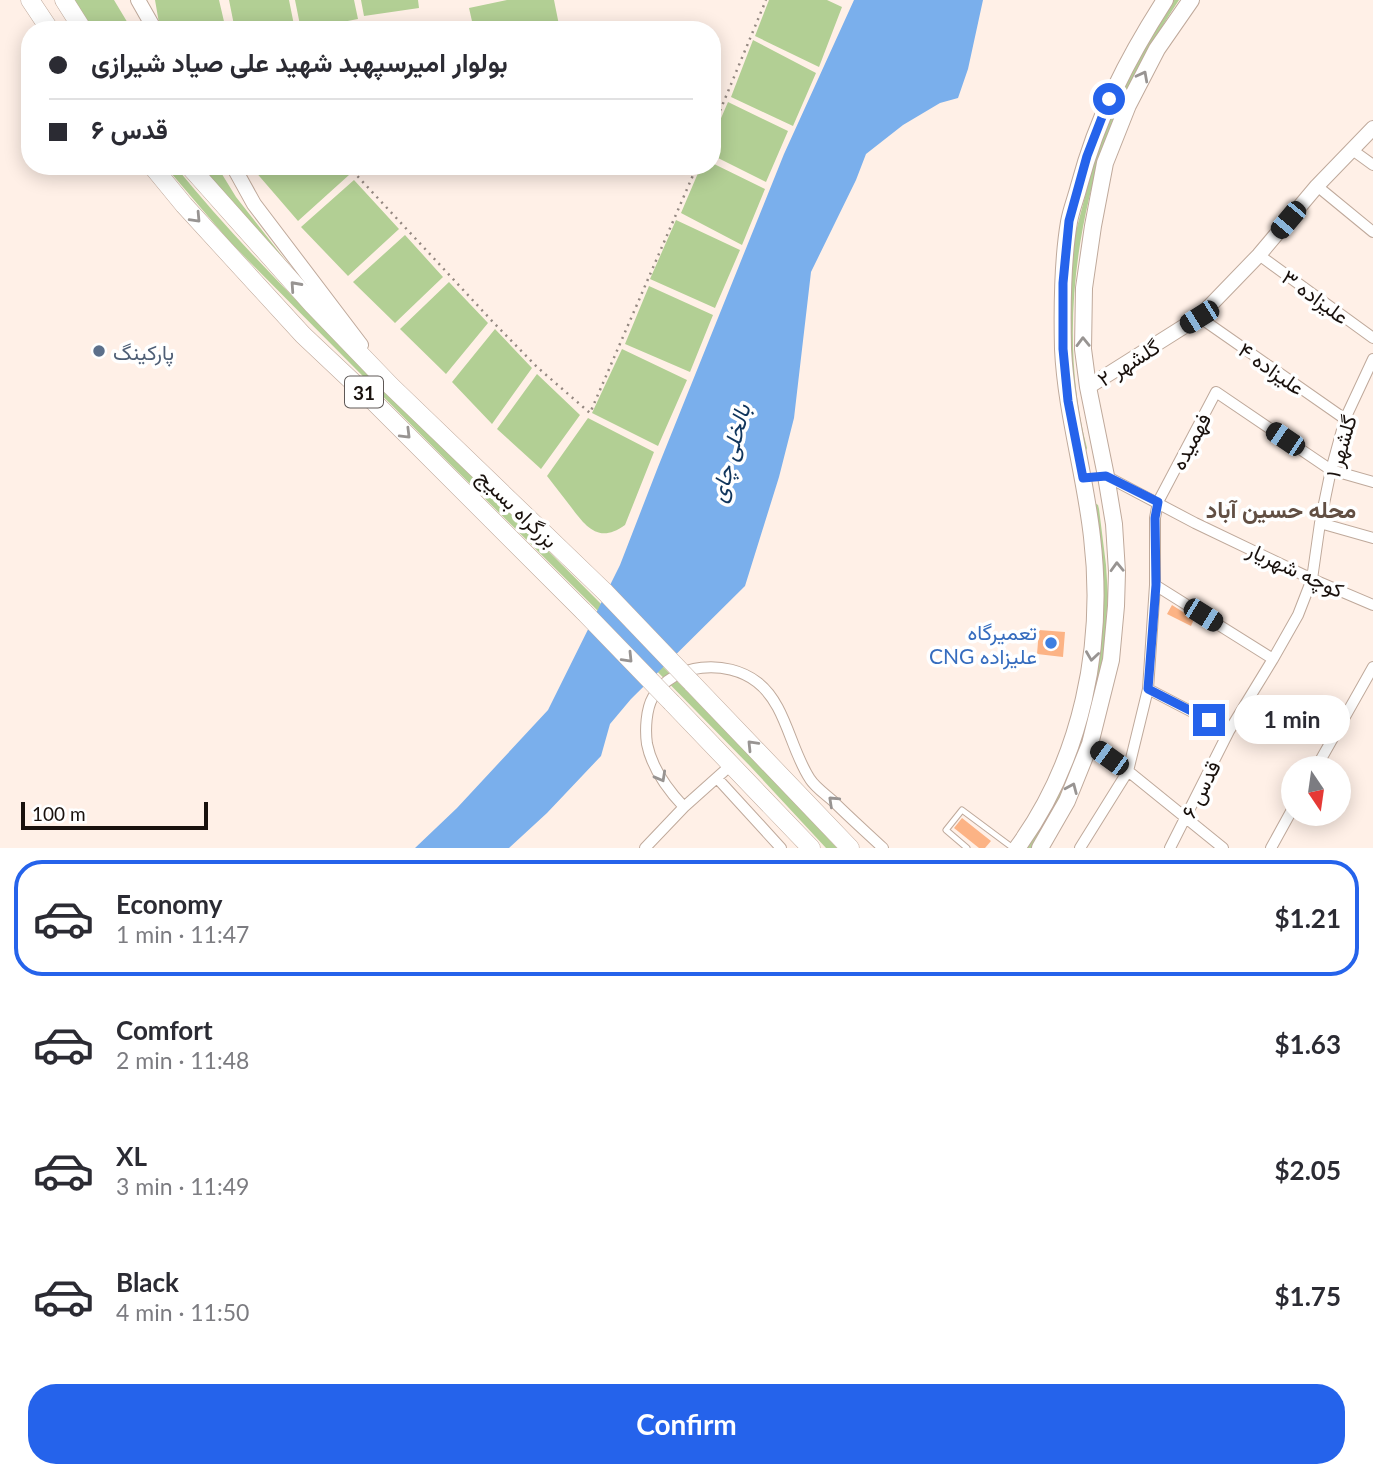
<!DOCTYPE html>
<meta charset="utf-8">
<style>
:root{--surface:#fff;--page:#f7f7f7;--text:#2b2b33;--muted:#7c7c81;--line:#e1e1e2;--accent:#2563eb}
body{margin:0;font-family:Lato,Vazirmatn,sans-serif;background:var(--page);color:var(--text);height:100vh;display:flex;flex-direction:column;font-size:26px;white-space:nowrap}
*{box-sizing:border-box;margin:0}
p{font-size:23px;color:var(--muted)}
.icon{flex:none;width:38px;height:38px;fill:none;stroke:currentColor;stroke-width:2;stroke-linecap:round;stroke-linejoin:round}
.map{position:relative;height:848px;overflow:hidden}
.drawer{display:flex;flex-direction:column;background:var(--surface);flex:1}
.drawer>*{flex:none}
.top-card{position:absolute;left:21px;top:21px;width:700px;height:154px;border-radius:28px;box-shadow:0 4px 18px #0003;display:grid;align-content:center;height:154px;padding:0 28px;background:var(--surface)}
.needle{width:46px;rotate:167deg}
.controls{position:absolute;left:1281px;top:756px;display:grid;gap:14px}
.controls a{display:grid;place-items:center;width:70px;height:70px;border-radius:50%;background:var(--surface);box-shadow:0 4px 18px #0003;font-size:35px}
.scale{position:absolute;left:21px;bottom:18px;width:187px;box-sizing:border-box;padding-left:7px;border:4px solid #19110d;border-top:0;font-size:19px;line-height:24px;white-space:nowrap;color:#19110d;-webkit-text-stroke:5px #fff;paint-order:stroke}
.end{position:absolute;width:32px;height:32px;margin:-16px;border:9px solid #2563eb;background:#fff;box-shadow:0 0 0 4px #fff}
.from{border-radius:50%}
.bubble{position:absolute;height:49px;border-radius:24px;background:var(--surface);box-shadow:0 4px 18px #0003;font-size:23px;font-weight:700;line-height:49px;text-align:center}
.car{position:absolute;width:21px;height:42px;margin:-21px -10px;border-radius:9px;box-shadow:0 0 5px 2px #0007;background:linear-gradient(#222 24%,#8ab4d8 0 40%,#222 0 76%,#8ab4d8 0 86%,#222 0)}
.top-card b{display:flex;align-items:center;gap:24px;height:66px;font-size:26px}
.top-card b+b{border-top:2px solid var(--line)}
.top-card i{width:18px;height:18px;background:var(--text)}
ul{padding:12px 0 0;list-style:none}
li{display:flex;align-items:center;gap:21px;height:116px;margin:0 14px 10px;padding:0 14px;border:4px solid transparent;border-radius:28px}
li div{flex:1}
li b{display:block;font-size:26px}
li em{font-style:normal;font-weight:700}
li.current{border-color:var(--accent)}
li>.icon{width:63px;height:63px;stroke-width:1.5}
.cta{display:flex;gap:14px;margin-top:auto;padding:14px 28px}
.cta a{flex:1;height:80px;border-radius:28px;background:var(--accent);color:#fff;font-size:28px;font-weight:700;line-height:80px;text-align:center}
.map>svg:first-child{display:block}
.green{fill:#b2cf94}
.water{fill:#7aafec}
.building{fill:#fcb385}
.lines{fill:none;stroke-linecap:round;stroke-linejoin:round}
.service-casing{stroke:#bfa99b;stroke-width:7}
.minor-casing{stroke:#bfa99b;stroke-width:12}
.tertiary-casing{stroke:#bfa99b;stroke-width:16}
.secondary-casing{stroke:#bfa99b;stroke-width:18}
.trunk-casing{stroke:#bfa99b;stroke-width:19}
.path{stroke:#948881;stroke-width:2.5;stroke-dasharray:2 5;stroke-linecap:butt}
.service{stroke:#fff;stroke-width:5}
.minor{stroke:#fff;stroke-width:10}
.tertiary{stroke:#fff;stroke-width:14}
.secondary{stroke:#fff;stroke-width:16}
.trunk{stroke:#fff;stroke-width:18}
.trunk-bridge-casing{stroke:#bfa99b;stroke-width:19;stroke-linecap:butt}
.trunk-bridge{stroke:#fff;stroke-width:18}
.oneway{stroke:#989492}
.route{stroke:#2563eb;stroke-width:9}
.service-dot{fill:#5c6f8a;stroke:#fff;stroke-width:2.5}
.shop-dot{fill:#3f7fe0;stroke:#fff;stroke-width:2.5}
.labels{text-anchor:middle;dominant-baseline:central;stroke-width:7;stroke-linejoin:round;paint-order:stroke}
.shield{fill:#fff;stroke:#5e5856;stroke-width:2}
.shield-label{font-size:19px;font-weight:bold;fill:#19110d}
.street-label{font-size:21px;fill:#19110d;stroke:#fff}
.service-label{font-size:21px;fill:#4e5e75;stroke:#fff;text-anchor:start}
.shop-label{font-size:21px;fill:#366cbe;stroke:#fff;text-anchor:end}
.water-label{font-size:23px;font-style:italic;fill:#10355c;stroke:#fff}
.neighbourhood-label{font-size:23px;font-weight:bold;fill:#624f43;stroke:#fff}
</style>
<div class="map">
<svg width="1373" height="848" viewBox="0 0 1373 848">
<rect width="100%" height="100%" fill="#fff0e7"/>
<path class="green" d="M 74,0 L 114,0 L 132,30 L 94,30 Z
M 155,0 L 219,0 L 226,30 L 162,30 L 159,23 Z
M 229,0 L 289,0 L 295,30 L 235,30 Z
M 295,0 L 354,0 L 358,19 L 301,30 Z
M 361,0 L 418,0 L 419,8 L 364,16 Z
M 507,0 L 554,0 L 560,30 L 474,30 L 469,8 Z
M 769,0 L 827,0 L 842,7 L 819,67 L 755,36 Z
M 1172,0 L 1179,0 C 1156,34 1137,71 1120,108 C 1115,119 1109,131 1105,142 C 1073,239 1061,348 1087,448 L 1086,451 L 1082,451 L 1069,368 L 1070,275 L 1076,231 L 1100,139 L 1114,102 Z
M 753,40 L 816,73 L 793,126 L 731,97 Z
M 728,102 L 788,131 L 766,182 L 712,155 L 712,139 Z
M 712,163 L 765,189 L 742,245 L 681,213 L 701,166 L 712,166 Z
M 165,166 L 175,166 C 257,267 353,356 445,448 C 578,580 710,712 837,848 L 826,848 L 750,766 L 593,606 L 449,463 L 230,242 Z
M 198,166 L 217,166 L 236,197 L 297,275 Z
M 259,166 L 341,166 L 349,175 L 298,221 L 254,170 Z
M 354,180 L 399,229 L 348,276 L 301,227 Z
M 676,220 L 740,250 L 715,308 L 650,279 Z
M 405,235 L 443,277 L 395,323 L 353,282 Z
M 449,282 L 488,323 L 446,374 L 400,329 Z
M 649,286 L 713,315 L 690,372 L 625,344 Z
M 495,329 L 532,368 L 492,424 L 452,382 Z
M 622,349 L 687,380 L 658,446 L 592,413 Z
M 537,374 L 580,415 L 541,469 L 497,429 Z
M 588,418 L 654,452 L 625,525 C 599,544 586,527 571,507 C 563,497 555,486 547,476 Z
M 1095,503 L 1098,505 L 1099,509 L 1106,565 L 1108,596 L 1103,664 L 1083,748 L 1057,805 L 1032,848 L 1024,848 L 1085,718 Z"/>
<path class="water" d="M 854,0 L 983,0 L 968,69 L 958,98 L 940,103 L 903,125 L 866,154 L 856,180 L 811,272 L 794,418 L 779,477 L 745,586 L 631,699 L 610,724 L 601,756 L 547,813 L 509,848 L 415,848 L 457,808 L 548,710 L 620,565 L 658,467 L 784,154 Z"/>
<path class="building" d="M 1172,605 L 1194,619 L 1191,626 L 1167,614 Z
M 1039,630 L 1065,632 L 1063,657 L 1037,654 Z
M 962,818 L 991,841 L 985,848 L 979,848 L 954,828 Z"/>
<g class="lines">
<g class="service-casing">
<path id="service" d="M 967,848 L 946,830 L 962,810 L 1013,848"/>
</g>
<g class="minor-casing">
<path id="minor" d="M 1351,149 L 1373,165
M 1317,186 L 1373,232
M 1259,255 L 1373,338
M 1199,317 L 1345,419
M 1106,476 L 1195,523 L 1312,579 L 1373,605
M 1320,523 L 1373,538
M 1155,585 L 1273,659
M 1148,689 L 1229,731
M 1090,744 L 1128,771 L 1223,848
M 1316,768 L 1373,667
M 717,778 L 781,848
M 684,807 C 667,789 652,769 647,744 C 645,730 646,709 653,697 C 674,662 727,659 757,682 C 786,704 790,749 810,779 C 815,787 825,794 833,801 C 849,817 866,832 883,848
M 645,848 L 684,807 L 731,765
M 1080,848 L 1128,771 L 1148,689 L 1155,585 L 1155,518 L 1158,502 L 1216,392 L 1331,470 L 1373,482
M 1170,848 L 1229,731 L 1273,659 L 1298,615 L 1312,579 L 1320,523 L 1331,470 L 1345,419 L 1373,359
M 1271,848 L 1293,808"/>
</g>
<g class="tertiary-casing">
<path id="tertiary" d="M 138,0 L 155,30
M 233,166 L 254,204 L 361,345
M 1088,387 L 1199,317 L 1259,255 L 1317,186 L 1373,128"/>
</g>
<g class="secondary-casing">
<path id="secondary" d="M 1017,848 C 1082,759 1105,645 1092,537 C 1085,474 1066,412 1063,349 C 1062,307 1062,263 1069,222 C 1071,210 1076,198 1079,186 C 1097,118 1127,59 1165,0
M 1040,848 L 1067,801 L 1090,744 L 1111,660 L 1116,606 L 1117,572 L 1114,524 L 1106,476 L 1088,387 L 1083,349 L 1084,288 L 1093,226 L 1105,163 L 1128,105 L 1157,49 L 1191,0"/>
</g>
<g class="trunk-casing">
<path id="trunk" d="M 30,0 L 50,30
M 64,0 L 83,30
M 152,166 L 184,205 L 303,335 L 374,402 L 584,612
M 189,166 L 312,304 L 391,386 L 605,592
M 692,683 L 850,848
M 672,703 L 811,848"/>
</g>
<path class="path" d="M 712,130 L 766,0
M 348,166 L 493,322 L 537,367 L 590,413 L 697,166"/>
<use href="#service" class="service"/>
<use href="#minor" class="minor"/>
<use href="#tertiary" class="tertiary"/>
<use href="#secondary" class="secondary"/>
<use href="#trunk" class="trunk"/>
<g class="trunk-bridge-casing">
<path id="trunk-bridge" d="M 605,592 L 692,683
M 584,612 L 672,703"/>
</g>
<use href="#trunk-bridge" class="trunk-bridge"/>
</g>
<defs><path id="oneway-chevron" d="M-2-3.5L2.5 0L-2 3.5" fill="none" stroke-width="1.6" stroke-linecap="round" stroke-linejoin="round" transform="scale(1.75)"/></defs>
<g class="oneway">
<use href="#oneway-chevron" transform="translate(1143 76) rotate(-62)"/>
<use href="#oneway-chevron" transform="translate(196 218) rotate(47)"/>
<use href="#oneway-chevron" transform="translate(295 286) rotate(-132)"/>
<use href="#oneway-chevron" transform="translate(1083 342) rotate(-91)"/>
<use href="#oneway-chevron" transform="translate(406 434) rotate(45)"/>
<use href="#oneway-chevron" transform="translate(1117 567) rotate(-92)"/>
<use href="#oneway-chevron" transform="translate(1092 656) rotate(98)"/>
<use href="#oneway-chevron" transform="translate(628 658) rotate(46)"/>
<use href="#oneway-chevron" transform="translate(752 745) rotate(-134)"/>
<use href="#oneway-chevron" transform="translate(661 777) rotate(61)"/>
<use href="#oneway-chevron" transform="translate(1072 788) rotate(-67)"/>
<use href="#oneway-chevron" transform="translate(833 801) rotate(-137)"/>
</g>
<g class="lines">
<path class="route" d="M 1109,99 L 1087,156 L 1069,221 L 1063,283 L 1063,349 L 1068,401 L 1083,478 L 1106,476 L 1158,502 L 1155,518 L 1156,585 L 1148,689 L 1209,720"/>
</g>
<circle class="service-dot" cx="99" cy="351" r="7"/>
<circle class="shop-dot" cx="1051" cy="643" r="7"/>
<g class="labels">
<rect class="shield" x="345" y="376.5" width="38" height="31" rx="5"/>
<g class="shield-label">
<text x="364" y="392">31</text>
</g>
<g class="street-label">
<text transform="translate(1316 296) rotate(36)">علیزاده ۳</text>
<text transform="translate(1128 362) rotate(-32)">گلشهر ۲</text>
<text transform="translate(1272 368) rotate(35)">علیزاده ۴</text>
<text transform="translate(1190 441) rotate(-62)">فهمیده</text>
<text transform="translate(1340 446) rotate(-74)">گلشهر ۱</text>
<text transform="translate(518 508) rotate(44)">بزرگراه بسیج</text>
<text transform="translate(1296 569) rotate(25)">کوچه شهریار</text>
<text transform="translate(1200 789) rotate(-63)">قدس ۶</text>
</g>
<g class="service-label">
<text x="113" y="351">پارکینگ</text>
</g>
<g class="shop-label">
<text x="1037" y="631">تعمیرگاه<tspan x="1037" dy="24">CNG علیزاده</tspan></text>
</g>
<g class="water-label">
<text transform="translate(729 453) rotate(-75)">بالخلی چای</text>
</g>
<g class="neighbourhood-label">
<text x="1281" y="509">محله حسین آباد</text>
</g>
</g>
</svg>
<div class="controls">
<a><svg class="needle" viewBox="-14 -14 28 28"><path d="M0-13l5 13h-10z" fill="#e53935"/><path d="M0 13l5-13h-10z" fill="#7c7c81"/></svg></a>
</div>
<div class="scale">100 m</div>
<i class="end from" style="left:1109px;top:99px"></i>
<i class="end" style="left:1209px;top:720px"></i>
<div class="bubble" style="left:1234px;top:695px;width:116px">1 min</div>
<i class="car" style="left:1288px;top:220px;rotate:220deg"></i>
<i class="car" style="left:1199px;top:317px;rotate:238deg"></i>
<i class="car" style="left:1285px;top:439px;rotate:304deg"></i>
<i class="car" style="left:1203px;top:615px;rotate:122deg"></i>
<i class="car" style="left:1109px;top:758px;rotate:306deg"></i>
<div class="top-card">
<b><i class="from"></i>بولوار امیرسپهبد شهید علی صیاد شیرازی</b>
<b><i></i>قدس ۶</b>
</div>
</div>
<section class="drawer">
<ul>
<li class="current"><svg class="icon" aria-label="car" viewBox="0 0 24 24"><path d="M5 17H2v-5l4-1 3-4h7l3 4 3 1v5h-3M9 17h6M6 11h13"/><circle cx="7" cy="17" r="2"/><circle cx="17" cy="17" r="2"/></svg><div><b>Economy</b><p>1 min · 11:47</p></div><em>$1.21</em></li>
<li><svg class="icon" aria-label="car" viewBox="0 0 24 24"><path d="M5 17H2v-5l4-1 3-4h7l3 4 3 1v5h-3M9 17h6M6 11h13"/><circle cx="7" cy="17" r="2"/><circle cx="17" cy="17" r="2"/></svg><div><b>Comfort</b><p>2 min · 11:48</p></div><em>$1.63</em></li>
<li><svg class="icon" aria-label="car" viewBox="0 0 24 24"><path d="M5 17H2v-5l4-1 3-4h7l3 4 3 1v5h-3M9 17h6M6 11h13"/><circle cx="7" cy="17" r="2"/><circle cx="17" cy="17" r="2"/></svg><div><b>XL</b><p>3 min · 11:49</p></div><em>$2.05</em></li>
<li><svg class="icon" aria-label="car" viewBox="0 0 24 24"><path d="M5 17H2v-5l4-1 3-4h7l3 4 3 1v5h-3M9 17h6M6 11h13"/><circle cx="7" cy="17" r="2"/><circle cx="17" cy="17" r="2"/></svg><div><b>Black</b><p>4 min · 11:50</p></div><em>$1.75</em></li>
</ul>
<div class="cta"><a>Confirm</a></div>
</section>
